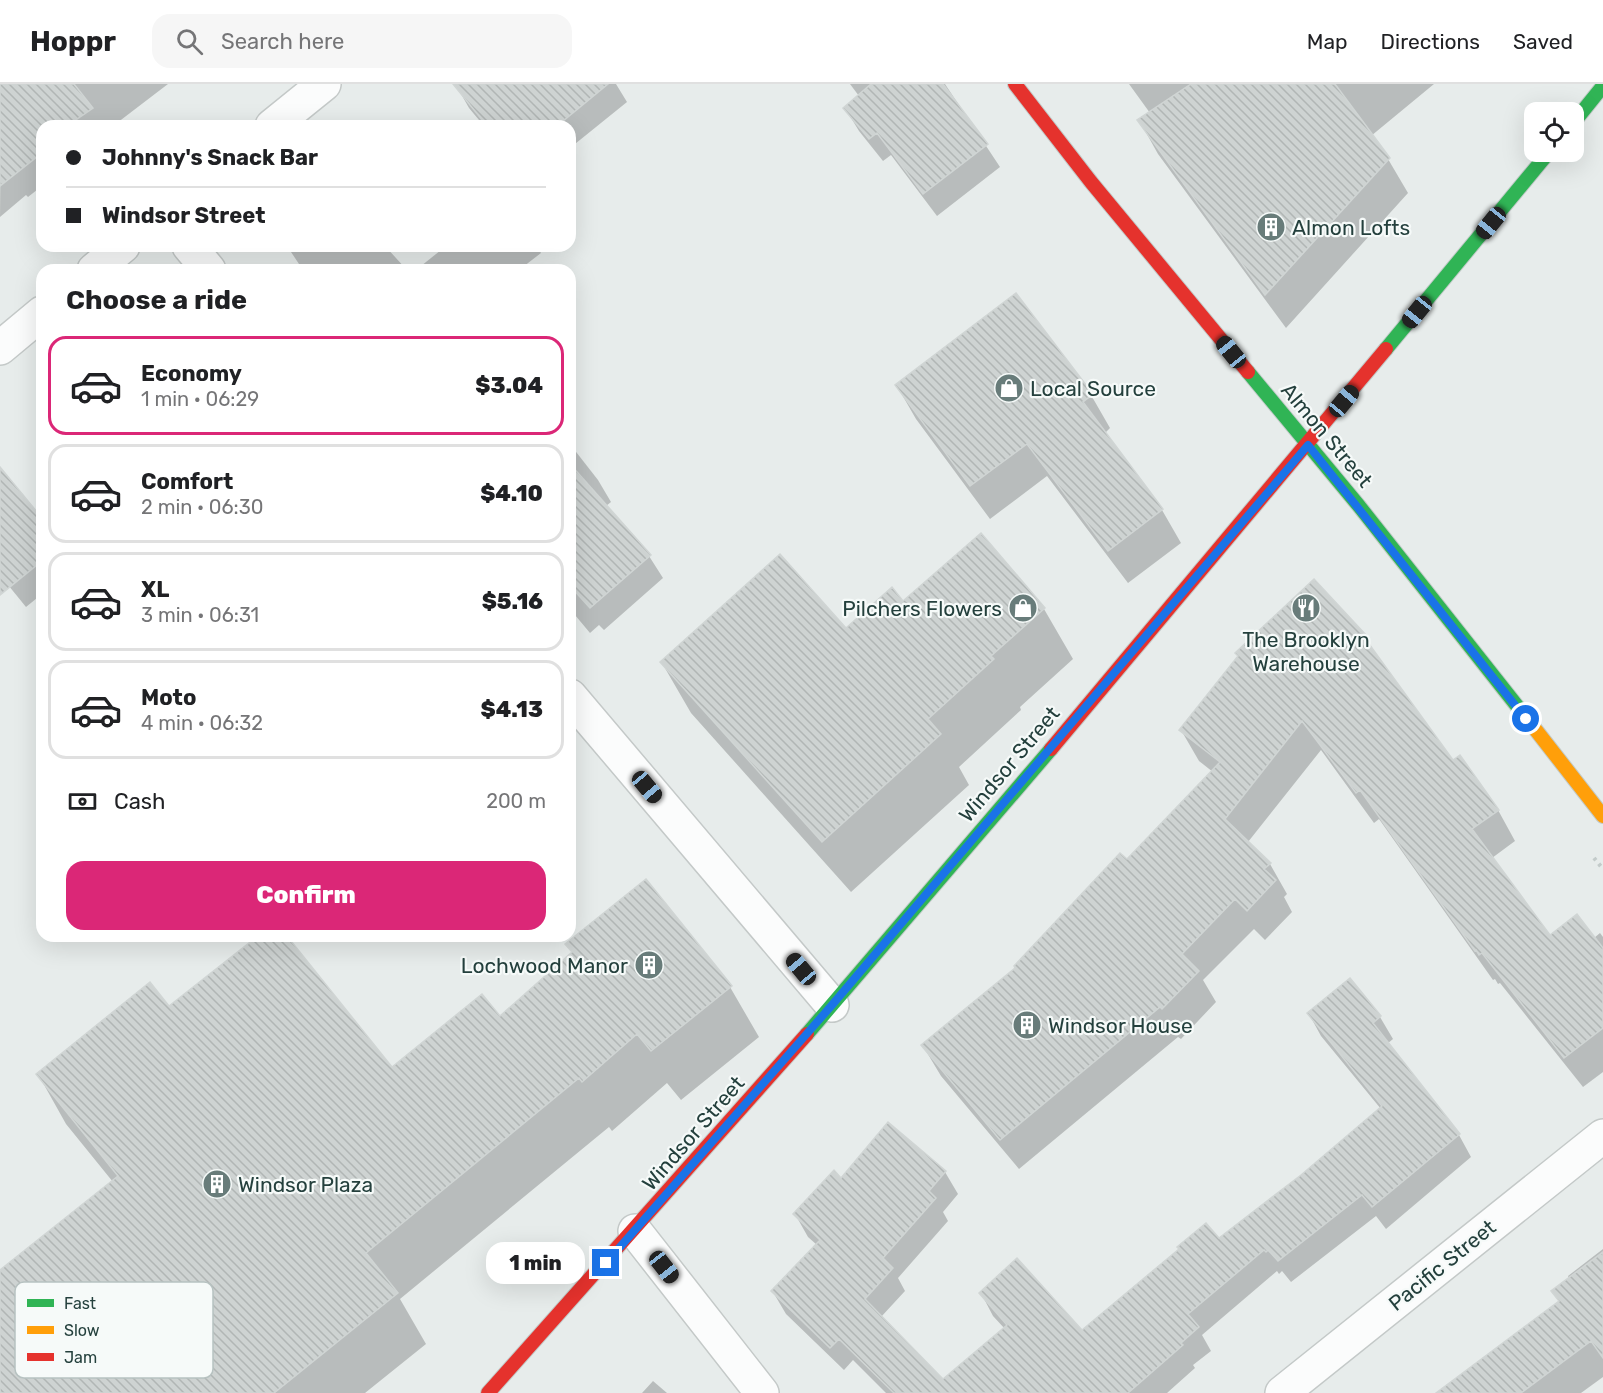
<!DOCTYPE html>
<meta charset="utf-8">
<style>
:root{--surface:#fff;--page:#f6f6f6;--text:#202124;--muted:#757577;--line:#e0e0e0;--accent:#db2777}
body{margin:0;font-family:Rubik,sans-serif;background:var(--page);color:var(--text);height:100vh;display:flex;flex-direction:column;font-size:22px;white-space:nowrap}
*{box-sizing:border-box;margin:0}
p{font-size:20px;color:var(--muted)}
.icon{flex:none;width:33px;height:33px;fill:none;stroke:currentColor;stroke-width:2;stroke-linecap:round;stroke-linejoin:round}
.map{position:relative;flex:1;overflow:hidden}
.panel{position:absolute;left:36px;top:180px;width:540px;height:678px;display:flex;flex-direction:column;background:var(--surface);border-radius:18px;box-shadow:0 6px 24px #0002}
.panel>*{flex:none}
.guide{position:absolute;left:36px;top:36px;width:540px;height:132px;border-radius:18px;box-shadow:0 6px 24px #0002;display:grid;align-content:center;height:132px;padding:0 30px;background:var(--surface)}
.fabs{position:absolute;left:1524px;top:18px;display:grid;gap:12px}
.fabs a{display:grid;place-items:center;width:60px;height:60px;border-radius:12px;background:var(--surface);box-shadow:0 6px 24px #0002;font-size:30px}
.end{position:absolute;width:27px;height:27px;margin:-14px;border:8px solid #1a73e8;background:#fff;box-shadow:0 0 0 3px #fff}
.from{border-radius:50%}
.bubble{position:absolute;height:42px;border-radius:18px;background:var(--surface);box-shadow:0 6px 24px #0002;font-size:20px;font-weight:800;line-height:42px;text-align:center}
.car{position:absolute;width:18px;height:36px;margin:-18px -9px;border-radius:8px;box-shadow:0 0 4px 2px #0007;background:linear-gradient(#222 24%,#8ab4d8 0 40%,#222 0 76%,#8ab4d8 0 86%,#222 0)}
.guide b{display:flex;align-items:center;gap:21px;height:57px;font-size:22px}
.guide b+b{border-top:2px solid var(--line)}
.guide i{width:15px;height:15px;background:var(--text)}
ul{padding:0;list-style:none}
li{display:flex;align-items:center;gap:18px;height:99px;margin:0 12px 9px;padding:0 18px;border:3px solid var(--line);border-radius:18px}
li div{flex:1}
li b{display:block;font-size:22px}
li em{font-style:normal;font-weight:800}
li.on{border-color:var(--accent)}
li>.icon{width:54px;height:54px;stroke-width:1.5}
h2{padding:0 30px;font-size:27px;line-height:72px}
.pay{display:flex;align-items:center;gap:15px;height:66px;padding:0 30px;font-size:22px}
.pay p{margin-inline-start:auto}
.button{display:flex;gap:12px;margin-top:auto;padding:12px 30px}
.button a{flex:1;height:69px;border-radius:18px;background:var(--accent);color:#fff;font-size:24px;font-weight:800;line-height:69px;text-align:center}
header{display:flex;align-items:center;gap:36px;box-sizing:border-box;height:84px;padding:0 30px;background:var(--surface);border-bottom:2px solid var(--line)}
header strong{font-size:28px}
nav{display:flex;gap:33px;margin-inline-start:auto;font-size:21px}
.search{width:420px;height:54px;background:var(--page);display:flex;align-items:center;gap:15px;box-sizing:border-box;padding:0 21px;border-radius:18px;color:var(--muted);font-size:22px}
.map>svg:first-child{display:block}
.shadow{fill:#0003}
.building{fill:url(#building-back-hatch);stroke:#d0d5d4;stroke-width:1.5}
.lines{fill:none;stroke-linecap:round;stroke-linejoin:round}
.street-casing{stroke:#c4c9c8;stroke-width:36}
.fast-casing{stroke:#c2cac8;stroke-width:16}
.slow-casing{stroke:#c2cac8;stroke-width:16}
.jam-casing{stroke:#c2cac8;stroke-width:16}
.path{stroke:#c3cbca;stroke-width:4;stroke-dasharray:3 4.5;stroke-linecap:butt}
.street{stroke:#fbfcfc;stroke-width:33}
.fast{stroke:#30b455;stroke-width:14}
.slow{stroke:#ff9f0a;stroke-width:14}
.jam{stroke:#e5322d;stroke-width:14}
.route{stroke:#1a73e8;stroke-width:8}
.labels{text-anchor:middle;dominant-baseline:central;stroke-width:4.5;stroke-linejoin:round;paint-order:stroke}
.poi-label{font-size:21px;fill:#24403d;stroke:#f6faf9;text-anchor:start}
.street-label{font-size:21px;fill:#24403d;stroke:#f6faf9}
.key{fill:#f6faf9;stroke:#b7c2c1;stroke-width:1.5}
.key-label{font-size:16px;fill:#24403d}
</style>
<header>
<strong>Hoppr</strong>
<div class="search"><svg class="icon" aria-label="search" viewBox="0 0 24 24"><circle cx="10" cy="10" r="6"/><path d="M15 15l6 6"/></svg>Search here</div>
<nav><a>Map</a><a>Directions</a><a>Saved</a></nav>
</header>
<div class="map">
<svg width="1603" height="1309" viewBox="0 0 1603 1309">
<defs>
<pattern id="building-back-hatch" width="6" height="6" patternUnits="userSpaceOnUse" patternTransform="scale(1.5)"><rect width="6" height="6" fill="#ced3d2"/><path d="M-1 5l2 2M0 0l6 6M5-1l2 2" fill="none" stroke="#b1b6b5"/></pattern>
</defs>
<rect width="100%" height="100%" fill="#e7eceb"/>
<path class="shadow" d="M 1,0 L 168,0 L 113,42 L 42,42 L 42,102 L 28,113 L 26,111 L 0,133 Z
M 458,0 L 616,0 L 627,18 L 570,64 L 570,42 L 484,42 L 469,24 L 456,1 Z
M 850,0 L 945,0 L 1000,83 L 937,132 L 891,71 L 883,77 L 859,47 L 845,24 L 859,12 Z
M 1129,0 L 1434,0 L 1371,52 L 1388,75 L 1408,109 L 1286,244 L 1158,70 L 1139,36 L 1150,29 Z
M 287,162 L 385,162 L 407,186 L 303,186 Z
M 446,162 L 537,162 L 541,169 L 519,186 L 416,186 Z
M 897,302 L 1091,311 L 1110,344 L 1105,349 L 1162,426 L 1181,459 L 1128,499 L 1047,392 L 990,435 L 916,335 Z
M 573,364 L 598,396 L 611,418 L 606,422 L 649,472 L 663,494 L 604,546 L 599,541 L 590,549 L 570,525 L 570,366 Z
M 0,398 L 42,436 L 42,510 L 26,523 L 4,496 L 0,499 Z
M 1314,497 L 1365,552 L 1380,577 L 1453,678 L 1498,726 L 1515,757 L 1492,774 L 1550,853 L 1594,854 L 1600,849 L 1603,853 L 1603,988 L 1583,1003 L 1500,899 L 1498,900 L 1495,895 L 1493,896 L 1379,735 L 1374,739 L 1321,666 L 1248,758 L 1270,780 L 1287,810 L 1284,813 L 1292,828 L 1265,856 L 1254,845 L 1203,896 L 1216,918 L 1181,955 L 1178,953 L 1019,1085 L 941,992 L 923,962 L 1017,884 L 1127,777 L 1213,688 L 1199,677 L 1181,646 Z
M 903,519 L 1044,525 L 1073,575 L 1020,623 L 1021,626 L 959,683 L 969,701 L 851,808 L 691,629 L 662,579 L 846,546 Z
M 260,852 L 285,852 L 392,985 L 500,934 L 573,870 L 567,861 L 730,903 L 759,953 L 681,1016 L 667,999 L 612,1047 L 609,1043 L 400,1215 L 426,1260 L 365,1309 L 0,1309 L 0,1188 L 113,1098 L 66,1040 L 38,990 L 169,925 Z
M 1309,930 L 1380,933 L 1393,955 L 1387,960 L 1459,1051 L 1471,1073 L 1386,1145 L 1376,1132 L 1291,1198 L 1282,1187 L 1279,1190 L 1277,1187 L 1202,1251 L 1211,1267 L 1193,1281 L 1195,1284 L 1167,1309 L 886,1309 L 853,1276 L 844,1286 L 786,1230 L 773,1208 L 817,1161 L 808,1153 L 795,1130 L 842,1096 L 888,1040 L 945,1088 L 958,1110 L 943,1128 L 948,1137 L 898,1194 L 905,1207 L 881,1233 L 943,1297 L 1005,1245 L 993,1232 L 981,1209 L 1081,1248 L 1219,1157 L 1302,1092 L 1381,1025 L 1321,952 Z
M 1603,1165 L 1603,1293 L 1581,1309 L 1439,1309 L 1560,1218 L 1569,1195 L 1568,1192 Z
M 653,1297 L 667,1309 L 642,1309 Z"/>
<path class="building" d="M 0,0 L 74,0 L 93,24 L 67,42 L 42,42 L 42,69 L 0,102 Z
M 453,0 L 608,0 L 557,42 L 487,42 Z
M 871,0 L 943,0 L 988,60 L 923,110 L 877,49 L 869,55 L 843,24 Z
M 1191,0 L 1335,0 L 1390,74 L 1265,211 L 1137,36 Z
M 1016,209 L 1093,310 L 1083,318 L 1163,425 L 1108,467 L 1027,360 L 970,402 L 895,301 Z
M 570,380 L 651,471 L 590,524 L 570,502 Z
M 0,383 L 42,434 L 42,477 L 0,511 Z
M 981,449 L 1045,524 L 991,572 L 994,575 L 928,635 L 941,650 L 822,758 L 660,578 L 780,470 L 846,544 L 892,503 L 903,517 Z
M 1314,495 L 1366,551 L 1364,553 L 1453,676 L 1460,671 L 1499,726 L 1472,745 L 1550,851 L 1577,830 L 1603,864 L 1603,944 L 1564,974 L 1482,869 L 1479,871 L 1476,866 L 1475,867 L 1360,706 L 1356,709 L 1302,637 L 1225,735 L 1271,779 L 1264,785 L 1276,796 L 1247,827 L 1235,815 L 1182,870 L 1199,887 L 1162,925 L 1160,923 L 1000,1056 L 921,961 L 1015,884 L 1014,882 L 1120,769 L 1127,775 L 1220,678 L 1179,646 L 1238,572 L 1235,569 Z
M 646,795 L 732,902 L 651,967 L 637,950 L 582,998 L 579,994 L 366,1169 L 398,1209 L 274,1309 L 0,1309 L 0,1186 L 118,1092 L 36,990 L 150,898 L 169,922 L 258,852 L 287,852 L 392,983 L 482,910 L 500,932 L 572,868 L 565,860 Z
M 1350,894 L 1381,932 L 1373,939 L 1460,1050 L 1372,1123 L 1362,1111 L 1278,1177 L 1268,1166 L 1266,1168 L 1264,1166 L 1188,1230 L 1199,1243 L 1181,1259 L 1183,1261 L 1128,1309 L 894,1309 L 839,1255 L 830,1264 L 771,1207 L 820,1156 L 793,1130 L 834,1086 L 841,1094 L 888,1038 L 946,1087 L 929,1107 L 936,1114 L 883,1174 L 893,1184 L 865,1215 L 943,1295 L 1007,1241 L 979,1209 L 1017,1174 L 1082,1246 L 1179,1165 L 1177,1163 L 1206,1139 L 1219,1154 L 1301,1091 L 1382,1022 L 1307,929 Z
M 1603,1168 L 1603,1274 L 1591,1257 L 1521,1309 L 1436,1309 L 1559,1217 L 1551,1207 Z"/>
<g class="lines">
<g class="street-casing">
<path id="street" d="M 272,42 L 324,0
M 189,162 L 209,186
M 94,186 L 123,162
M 0,264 L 42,229
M 570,612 L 832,921
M 635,1147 L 762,1309
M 1282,1309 L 1603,1052"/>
</g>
<g class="fast-casing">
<path id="fast" d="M 1574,38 L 1603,2
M 1386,265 L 1549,68
M 1248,288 L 1359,422 L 1521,627
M 807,950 L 1051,665"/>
</g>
<g class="slow-casing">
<path id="slow" d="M 1521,627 L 1603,732"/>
</g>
<g class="jam-casing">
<path id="jam" d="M 1015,0 L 1091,98 L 1248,288
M 1051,665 L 1386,265
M 488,1309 L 807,950"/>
</g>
<path class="path" d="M 1594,774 L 1603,785"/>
<use href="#street" class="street"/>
<use href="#fast" class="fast"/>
<use href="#slow" class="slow"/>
<use href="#jam" class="jam"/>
</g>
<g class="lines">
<path class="route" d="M 606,1179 L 832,921 L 1308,361 L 1526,635"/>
</g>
<defs>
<g id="building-disc" transform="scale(1.5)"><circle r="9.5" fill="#687c7a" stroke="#f6faf9"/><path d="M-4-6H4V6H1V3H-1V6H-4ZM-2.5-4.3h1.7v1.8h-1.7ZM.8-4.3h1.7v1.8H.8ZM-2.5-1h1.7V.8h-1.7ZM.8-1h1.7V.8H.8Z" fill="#fff"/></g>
<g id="shop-disc" transform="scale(1.5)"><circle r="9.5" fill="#687c7a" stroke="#f6faf9"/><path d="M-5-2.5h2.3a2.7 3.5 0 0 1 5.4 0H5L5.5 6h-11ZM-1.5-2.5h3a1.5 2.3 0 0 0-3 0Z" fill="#fff"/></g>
<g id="restaurant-disc" transform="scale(1.5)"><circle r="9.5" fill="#687c7a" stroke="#f6faf9"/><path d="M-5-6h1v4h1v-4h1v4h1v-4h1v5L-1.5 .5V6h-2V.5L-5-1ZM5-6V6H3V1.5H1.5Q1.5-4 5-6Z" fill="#fff"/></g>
</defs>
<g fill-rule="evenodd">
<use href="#building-disc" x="1271" y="143"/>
<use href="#shop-disc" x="1009" y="304"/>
<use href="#shop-disc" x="1023" y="524"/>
<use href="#restaurant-disc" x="1306" y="524"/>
<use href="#building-disc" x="649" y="881"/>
<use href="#building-disc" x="1027" y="941"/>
<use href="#building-disc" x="217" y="1100"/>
</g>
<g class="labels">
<g class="poi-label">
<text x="1292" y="143">Almon Lofts</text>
<text x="1030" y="304">Local Source</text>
<text x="1002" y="524" text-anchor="end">Pilchers Flowers</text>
<text x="1306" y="555" text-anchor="middle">The Brooklyn<tspan x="1306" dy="24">Warehouse</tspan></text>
<text x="628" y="881" text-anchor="end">Lochwood Manor</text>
<text x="1048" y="941">Windsor House</text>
<text x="238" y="1100">Windsor Plaza</text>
</g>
<g class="street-label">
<text transform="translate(1327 351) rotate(50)">Almon Street</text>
<text transform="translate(1009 680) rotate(-50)">Windsor Street</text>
<text transform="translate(693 1049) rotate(-49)">Windsor Street</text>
<text transform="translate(1442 1181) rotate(-39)">Pacific Street</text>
</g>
</g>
<rect x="15" y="1198" width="198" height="96" rx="9" class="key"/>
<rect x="27" y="1215" width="27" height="8" fill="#30b455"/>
<rect x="27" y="1242" width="27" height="8" fill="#ff9f0a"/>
<rect x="27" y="1269" width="27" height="8" fill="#e5322d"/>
<g class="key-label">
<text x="64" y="1225">Fast</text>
<text x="64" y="1252">Slow</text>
<text x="64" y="1279">Jam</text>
</g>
</svg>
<div class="fabs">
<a><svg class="icon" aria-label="locate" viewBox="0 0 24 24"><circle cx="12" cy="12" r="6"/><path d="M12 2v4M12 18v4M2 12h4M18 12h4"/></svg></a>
</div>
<i class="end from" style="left:1526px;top:635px"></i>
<i class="end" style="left:606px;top:1179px"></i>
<div class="bubble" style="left:486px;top:1158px;width:99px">1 min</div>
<i class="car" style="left:1491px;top:139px;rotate:219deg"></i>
<i class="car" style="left:1417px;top:228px;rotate:219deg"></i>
<i class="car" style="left:1231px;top:268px;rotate:321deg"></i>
<i class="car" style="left:1344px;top:317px;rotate:40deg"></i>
<i class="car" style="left:647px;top:703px;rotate:140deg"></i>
<i class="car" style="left:801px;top:885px;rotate:320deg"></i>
<i class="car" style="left:664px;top:1183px;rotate:142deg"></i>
<div class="guide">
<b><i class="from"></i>Johnny's Snack Bar</b>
<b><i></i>Windsor Street</b>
</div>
<section class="panel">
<h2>Choose a ride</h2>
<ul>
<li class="on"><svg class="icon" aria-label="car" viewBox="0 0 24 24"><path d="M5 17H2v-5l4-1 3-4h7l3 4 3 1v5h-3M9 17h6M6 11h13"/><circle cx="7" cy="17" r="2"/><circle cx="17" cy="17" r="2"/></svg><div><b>Economy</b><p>1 min · 06:29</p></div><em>$3.04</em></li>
<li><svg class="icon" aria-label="car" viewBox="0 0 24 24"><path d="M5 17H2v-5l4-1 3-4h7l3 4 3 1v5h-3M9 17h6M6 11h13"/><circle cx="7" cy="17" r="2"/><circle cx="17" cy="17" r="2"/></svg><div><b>Comfort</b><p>2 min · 06:30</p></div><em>$4.10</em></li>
<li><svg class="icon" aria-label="car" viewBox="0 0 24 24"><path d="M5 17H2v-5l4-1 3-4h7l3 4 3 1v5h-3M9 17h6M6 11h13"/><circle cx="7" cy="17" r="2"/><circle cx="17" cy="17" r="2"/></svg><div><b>XL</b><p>3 min · 06:31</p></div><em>$5.16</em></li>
<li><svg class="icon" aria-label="car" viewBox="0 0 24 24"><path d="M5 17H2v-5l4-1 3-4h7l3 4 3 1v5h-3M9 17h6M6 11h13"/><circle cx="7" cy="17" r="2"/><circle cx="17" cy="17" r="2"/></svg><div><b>Moto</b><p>4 min · 06:32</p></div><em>$4.13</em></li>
</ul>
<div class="pay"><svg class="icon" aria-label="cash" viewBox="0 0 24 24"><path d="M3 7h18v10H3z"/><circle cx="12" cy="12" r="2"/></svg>Cash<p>200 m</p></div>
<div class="button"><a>Confirm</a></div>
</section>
</div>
